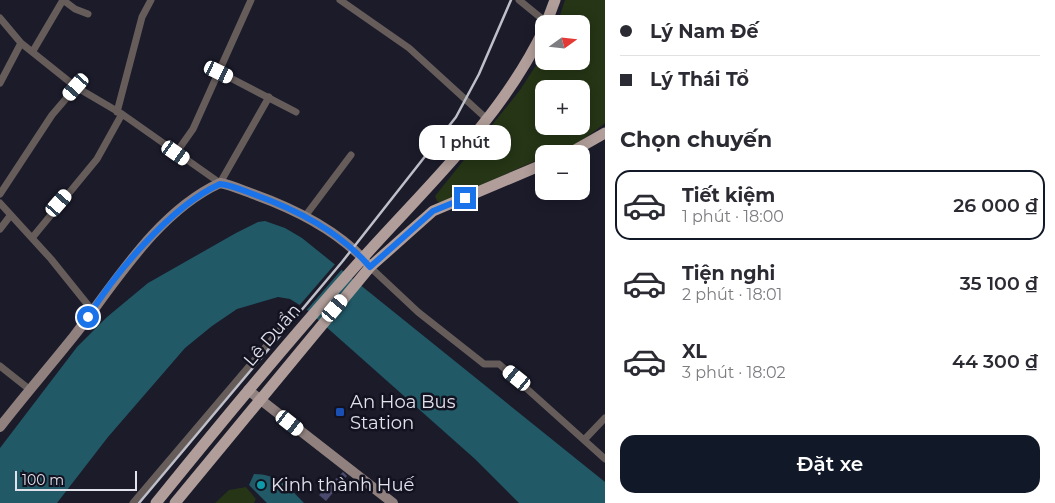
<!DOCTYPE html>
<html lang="vi">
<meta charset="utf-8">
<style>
:root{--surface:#fff;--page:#f7f7f7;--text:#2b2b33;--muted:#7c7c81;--line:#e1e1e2;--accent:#111827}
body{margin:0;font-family:Montserrat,sans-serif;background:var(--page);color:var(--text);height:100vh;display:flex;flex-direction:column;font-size:19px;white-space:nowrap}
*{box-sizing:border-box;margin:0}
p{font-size:16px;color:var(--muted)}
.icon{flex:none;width:28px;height:28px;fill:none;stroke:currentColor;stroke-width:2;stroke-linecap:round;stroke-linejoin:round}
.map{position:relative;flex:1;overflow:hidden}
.sheet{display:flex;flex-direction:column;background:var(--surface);width:450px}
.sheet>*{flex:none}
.hud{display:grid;align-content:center;height:110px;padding:0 15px;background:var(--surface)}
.needle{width:32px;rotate:75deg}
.controls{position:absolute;left:535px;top:15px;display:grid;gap:10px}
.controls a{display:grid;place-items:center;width:55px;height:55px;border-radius:10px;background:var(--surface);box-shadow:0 2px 12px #0003;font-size:25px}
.scale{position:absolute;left:15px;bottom:12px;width:122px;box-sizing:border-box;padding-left:5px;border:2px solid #e1e2ec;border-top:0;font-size:14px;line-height:18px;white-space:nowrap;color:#e1e2ec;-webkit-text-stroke:4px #121220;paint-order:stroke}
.end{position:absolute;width:22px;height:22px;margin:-11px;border:6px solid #1a73e8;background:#fff;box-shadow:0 0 0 2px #fff}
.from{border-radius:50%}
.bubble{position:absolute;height:35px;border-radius:15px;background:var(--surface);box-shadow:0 2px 12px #0003;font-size:16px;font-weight:600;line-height:35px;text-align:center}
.car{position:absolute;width:15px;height:30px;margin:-15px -8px;border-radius:6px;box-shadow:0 0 4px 1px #0007;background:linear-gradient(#fff 24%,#345 0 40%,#fff 0 76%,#345 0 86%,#fff 0)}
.hud b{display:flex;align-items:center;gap:18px;height:48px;font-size:19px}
.hud b+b{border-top:1px solid var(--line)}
.hud i{width:12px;height:12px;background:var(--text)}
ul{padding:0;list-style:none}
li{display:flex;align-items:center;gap:15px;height:70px;margin:0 10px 8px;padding:0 5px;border:2px solid transparent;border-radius:15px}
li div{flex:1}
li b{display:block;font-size:19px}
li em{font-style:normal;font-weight:600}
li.active{border-color:var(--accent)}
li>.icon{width:45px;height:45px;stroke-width:1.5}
h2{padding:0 15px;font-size:22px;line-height:60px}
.action{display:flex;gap:10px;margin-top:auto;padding:10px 15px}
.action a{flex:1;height:58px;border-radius:15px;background:var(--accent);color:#fff;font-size:20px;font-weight:600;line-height:58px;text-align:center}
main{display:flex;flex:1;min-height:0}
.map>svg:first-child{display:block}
.green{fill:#253515;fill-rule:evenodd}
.water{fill:#215966}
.pier{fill:#1b1b2a}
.building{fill:#4a4a6f}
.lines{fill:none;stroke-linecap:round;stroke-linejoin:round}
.street{stroke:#665d5b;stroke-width:7}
.secondary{stroke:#90817f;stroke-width:10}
.primary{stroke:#b19e9a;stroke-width:11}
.rail{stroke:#bebfc9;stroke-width:2.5}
.route{stroke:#1a73e8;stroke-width:6}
.transit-dot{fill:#1a4fb4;stroke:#121220;stroke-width:2}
.culture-dot{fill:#0f9aa8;stroke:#121220;stroke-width:2}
.labels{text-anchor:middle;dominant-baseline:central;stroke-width:5;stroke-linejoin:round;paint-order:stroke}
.street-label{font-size:18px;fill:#e1e2ec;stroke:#121220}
.poi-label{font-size:18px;fill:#e1e2ec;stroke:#121220;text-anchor:start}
</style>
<main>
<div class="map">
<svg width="605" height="503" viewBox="0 0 605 503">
<rect width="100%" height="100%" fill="#1b1b2a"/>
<path class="green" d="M 565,0 L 605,0 L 605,123 C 589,136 565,154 544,154 L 544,157 L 441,203 L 437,201 L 435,196 L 520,90 L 544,53 L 544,61 L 581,61 L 581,24 L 557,24 ZM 544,89 L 581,89 L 581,126 L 544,126 Z
M 246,487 L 256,499 L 254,503 L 215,503 L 229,490 Z"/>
<path class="water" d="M 265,221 L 285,228 L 302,238 L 605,482 L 605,503 L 519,503 L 475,459 L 306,309 L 290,299 L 278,297 L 237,309 L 212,326 L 185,348 L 108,437 L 57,503 L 0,503 L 0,448 L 77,347 L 107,317 L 148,283 L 236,233 L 258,222 Z
M 254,474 C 277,474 289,487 304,503 L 267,503 L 249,485 Z"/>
<path class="pier" d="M 336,263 L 343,268 L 305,312 L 298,307 Z"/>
<path class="building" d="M 343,472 L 347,476 L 326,501 L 319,495 Z"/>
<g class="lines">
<path class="street" d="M 340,0 L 409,48 L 488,120
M 519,0 L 546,22
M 0,18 L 21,43 L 76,87 L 122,114 L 220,183 L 269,97
M 33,51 L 63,0 L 75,9 L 88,14
M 219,72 L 296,112
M 0,83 L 21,43
M 117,112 L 142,17 L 151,0
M 176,153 L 193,129 L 251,0
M 0,194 L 52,115 L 76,87
M 0,203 L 51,259 L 92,310
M 306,215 L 351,155
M 0,229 L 10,216
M 32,238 L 97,159 L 122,114
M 370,267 L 418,312 L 484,364 L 499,364 L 526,388 L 605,459
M 0,366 L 29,389
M 584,440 L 605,418
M 133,503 L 291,317"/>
<path class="secondary" d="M 248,390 L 393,503
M 0,427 C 24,396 50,366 74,336 C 115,283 157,212 220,183 C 231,185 242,190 253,194 C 295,209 338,230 368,264"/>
<path class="primary" d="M 546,24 L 555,0
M 568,154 L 605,133
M 156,503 C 223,420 290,339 361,260 C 427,186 501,119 544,29
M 175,503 L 370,267 L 433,211 L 544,164"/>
<path class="rail" d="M 139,503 L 342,262 L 456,117 L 479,74 L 511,0"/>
</g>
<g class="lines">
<path class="route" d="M 88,317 C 116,272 171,206 220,184 C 231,185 242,190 253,194 C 297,210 339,231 370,267 L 433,211 L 465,198"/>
</g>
<rect class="transit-dot" x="335" y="407" width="10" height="10" rx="2.5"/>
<circle class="culture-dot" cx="261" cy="485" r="5"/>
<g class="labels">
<g class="street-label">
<text transform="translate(272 335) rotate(-49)">Lê Duẩn</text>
</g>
<g class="poi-label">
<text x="350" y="402">An Hoa Bus<tspan x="350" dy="21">Station</tspan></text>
<text x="271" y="485">Kinh thành Huế</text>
</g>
</g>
</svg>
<div class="controls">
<a><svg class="needle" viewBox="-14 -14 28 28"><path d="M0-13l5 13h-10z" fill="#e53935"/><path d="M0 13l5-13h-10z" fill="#7c7c81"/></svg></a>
<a>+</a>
<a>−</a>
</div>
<div class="scale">100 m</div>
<i class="end from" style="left:88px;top:317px"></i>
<i class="end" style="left:465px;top:198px"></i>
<div class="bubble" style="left:419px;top:125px;width:92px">1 phút</div>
<i class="car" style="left:219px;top:72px;rotate:116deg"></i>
<i class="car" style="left:76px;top:87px;rotate:221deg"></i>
<i class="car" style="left:176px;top:153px;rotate:125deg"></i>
<i class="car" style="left:59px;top:203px;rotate:41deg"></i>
<i class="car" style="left:335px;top:308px;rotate:40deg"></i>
<i class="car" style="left:517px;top:378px;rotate:309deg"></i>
<i class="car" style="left:290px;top:423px;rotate:128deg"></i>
</div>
<section class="sheet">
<div class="hud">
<b><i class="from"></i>Lý Nam Đế</b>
<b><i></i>Lý Thái Tổ</b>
</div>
<h2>Chọn chuyến</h2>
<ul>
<li class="active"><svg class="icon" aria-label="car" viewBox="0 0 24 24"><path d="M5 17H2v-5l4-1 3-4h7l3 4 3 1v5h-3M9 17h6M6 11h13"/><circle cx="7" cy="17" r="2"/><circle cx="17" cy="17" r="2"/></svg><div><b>Tiết kiệm</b><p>1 phút · 18:00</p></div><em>26 000 ₫</em></li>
<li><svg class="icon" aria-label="car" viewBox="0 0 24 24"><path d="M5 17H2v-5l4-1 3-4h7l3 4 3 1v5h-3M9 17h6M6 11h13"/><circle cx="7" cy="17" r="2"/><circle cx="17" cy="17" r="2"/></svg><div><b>Tiện nghi</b><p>2 phút · 18:01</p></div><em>35 100 ₫</em></li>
<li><svg class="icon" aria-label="car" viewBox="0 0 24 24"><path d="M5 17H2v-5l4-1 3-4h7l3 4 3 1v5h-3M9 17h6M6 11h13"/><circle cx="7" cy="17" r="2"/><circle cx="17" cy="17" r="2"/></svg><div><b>XL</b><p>3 phút · 18:02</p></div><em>44 300 ₫</em></li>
</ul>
<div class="action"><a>Đặt xe</a></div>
</section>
</main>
